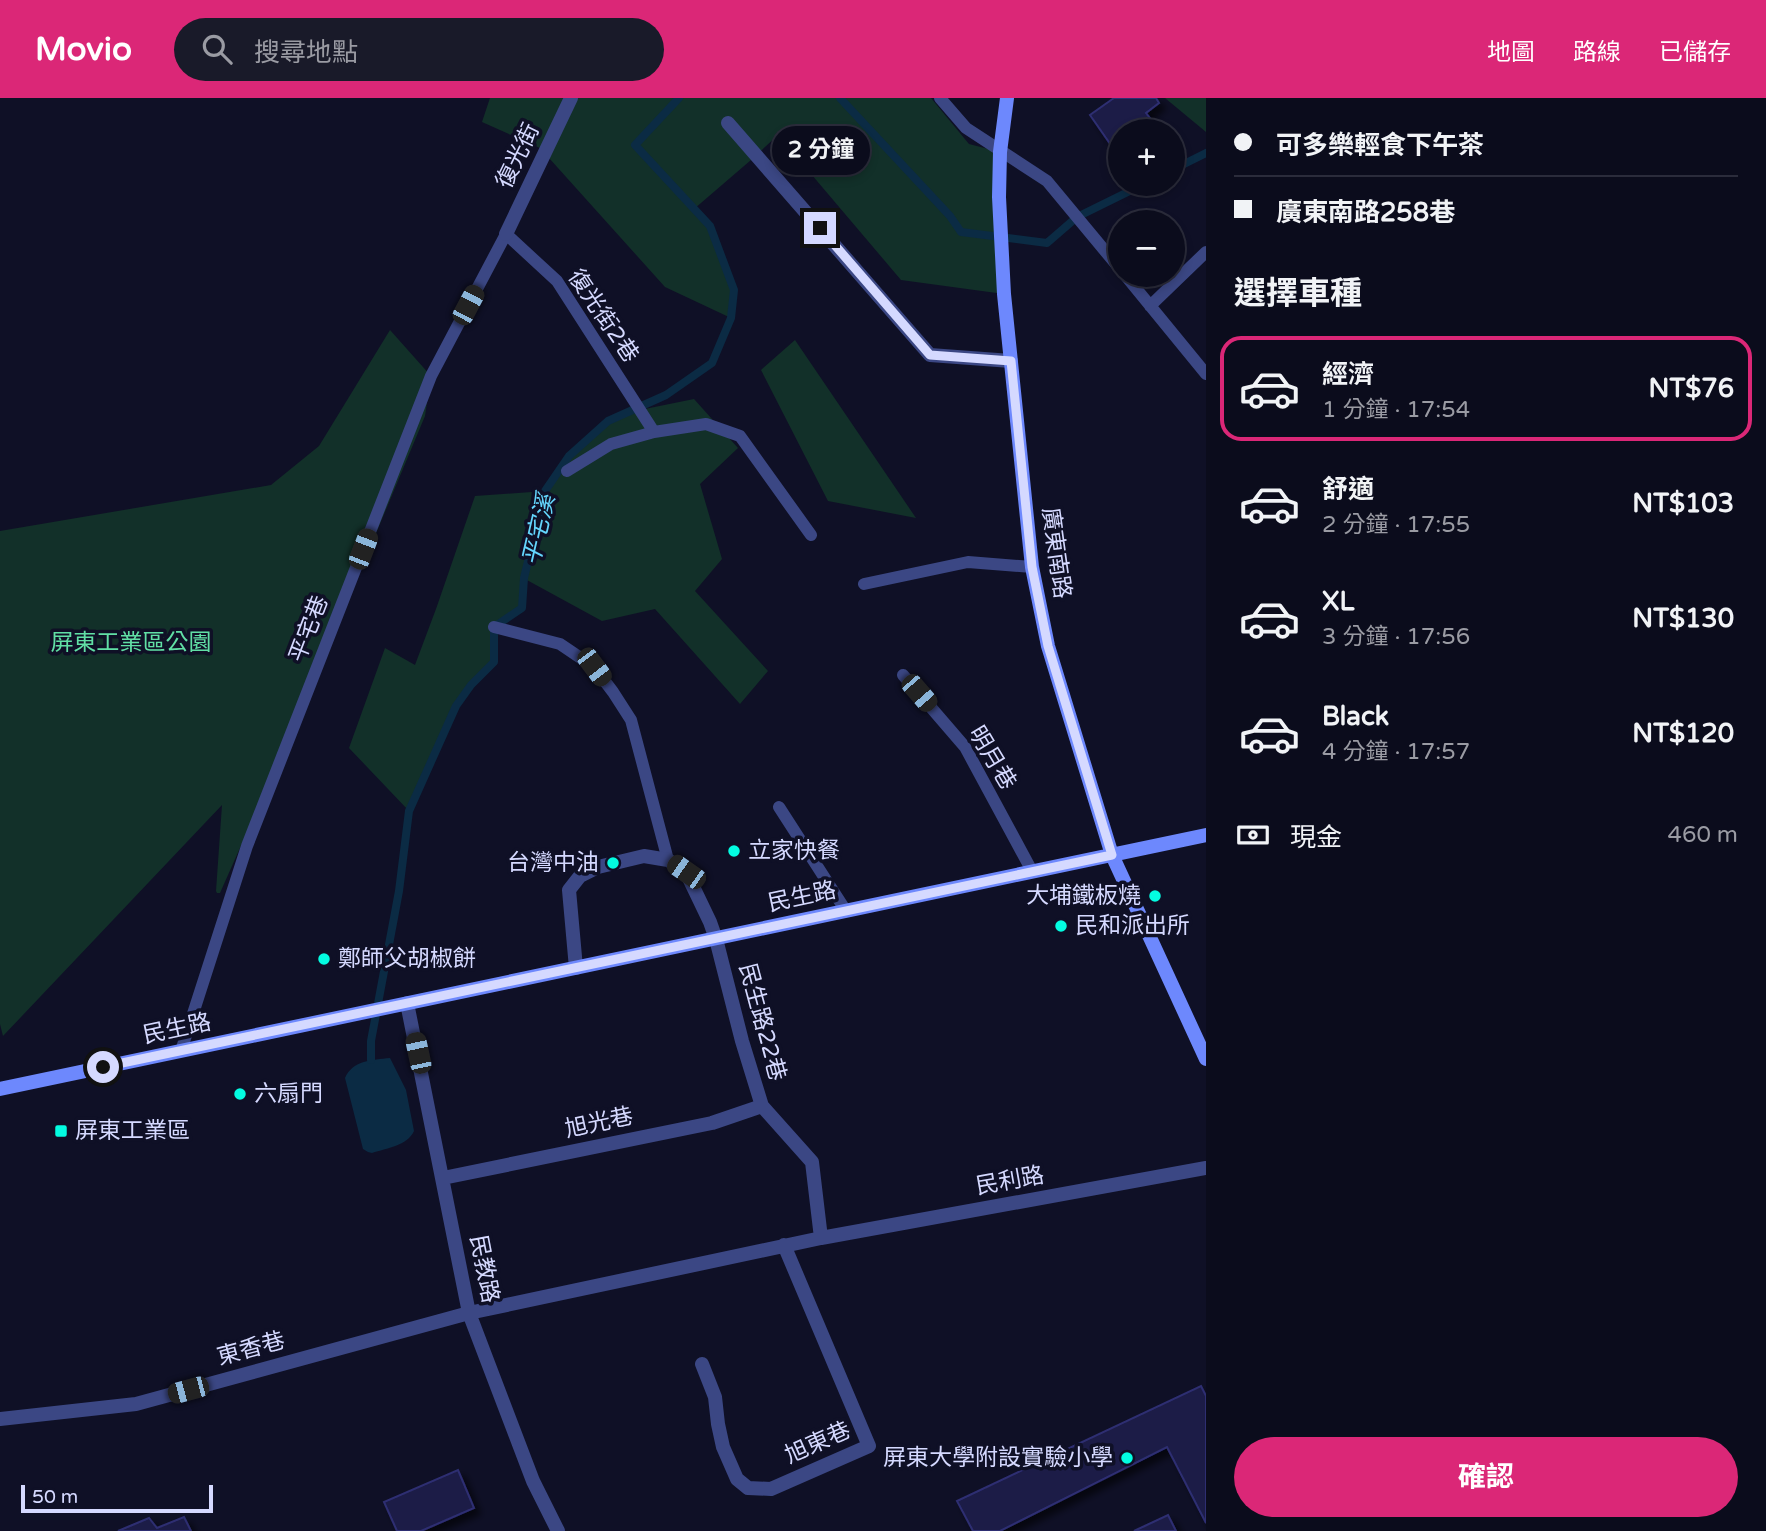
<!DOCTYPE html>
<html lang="zh-TW">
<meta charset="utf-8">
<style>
:root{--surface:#0b0c1c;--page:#191a29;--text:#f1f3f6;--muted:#9a9ba3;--line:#2b2c3b;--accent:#db2777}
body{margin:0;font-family:"Varela Round","Noto Sans TC",sans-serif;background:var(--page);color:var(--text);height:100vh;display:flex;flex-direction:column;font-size:26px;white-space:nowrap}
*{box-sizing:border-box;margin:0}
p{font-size:23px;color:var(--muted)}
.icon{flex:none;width:38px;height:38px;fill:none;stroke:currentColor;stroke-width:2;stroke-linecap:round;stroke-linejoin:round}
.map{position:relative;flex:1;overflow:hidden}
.sheet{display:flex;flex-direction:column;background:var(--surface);width:560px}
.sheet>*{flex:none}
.top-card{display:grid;align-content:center;height:154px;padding:0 28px;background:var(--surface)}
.controls{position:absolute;left:1108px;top:21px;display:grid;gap:14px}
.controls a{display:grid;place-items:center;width:77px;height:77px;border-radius:50%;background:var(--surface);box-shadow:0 4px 10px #0003,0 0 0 2px var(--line);font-size:35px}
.scale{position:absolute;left:21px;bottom:18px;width:192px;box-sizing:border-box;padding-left:7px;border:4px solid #d5d9ff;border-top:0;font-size:19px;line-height:24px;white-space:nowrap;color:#d5d9ff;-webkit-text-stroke:5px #0f1026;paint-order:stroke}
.end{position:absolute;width:32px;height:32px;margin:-16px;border:9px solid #d5d9ff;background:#111;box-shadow:0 0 0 4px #111}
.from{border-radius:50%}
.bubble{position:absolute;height:49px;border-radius:24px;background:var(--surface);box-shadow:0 4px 10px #0003,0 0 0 2px var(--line);font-size:23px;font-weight:700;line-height:49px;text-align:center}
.car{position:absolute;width:21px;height:42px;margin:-21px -10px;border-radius:9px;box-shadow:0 0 5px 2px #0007;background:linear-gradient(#222 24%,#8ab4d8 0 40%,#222 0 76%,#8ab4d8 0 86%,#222 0)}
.top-card b{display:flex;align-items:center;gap:24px;height:66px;font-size:26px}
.top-card b+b{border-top:2px solid var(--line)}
.top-card i{width:18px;height:18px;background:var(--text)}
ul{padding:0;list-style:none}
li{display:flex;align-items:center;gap:21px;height:105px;margin:0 14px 10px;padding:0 14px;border:4px solid transparent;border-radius:21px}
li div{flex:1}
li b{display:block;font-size:26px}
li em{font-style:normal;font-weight:700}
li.on{border-color:var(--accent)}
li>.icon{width:63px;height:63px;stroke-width:1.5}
h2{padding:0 28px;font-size:32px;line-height:84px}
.pay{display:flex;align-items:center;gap:18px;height:77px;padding:0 28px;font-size:26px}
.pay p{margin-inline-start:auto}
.cta{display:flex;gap:14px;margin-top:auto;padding:14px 28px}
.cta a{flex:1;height:80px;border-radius:42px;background:var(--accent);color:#fff;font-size:28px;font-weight:700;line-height:80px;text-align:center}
header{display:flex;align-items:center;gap:42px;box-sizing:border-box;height:98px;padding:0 35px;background:var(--accent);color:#fff}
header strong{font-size:33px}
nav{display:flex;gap:38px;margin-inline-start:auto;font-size:24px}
.search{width:490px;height:63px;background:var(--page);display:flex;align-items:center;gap:18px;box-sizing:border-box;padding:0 24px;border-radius:38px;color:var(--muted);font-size:26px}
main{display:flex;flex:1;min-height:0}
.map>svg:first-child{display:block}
.green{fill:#123029}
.water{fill:#0b2b44}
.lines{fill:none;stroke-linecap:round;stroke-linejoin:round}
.stream{stroke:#0b2b44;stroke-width:8}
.building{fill:#1c1c47;stroke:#2e2f72;stroke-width:2;filter:url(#shadow)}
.lane{stroke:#3b4784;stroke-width:12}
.street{stroke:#3b4784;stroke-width:14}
.secondary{stroke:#6d88fd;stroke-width:14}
.tree{fill:#3c826c}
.route{stroke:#d5d9ff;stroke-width:9}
.poi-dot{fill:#03fce1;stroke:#0f1026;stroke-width:2.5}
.labels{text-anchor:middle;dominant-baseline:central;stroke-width:7;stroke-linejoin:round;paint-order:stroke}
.street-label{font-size:23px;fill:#d5d9ff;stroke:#0f1026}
.park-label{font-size:23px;fill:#61dfa5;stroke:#0f1026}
.poi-label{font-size:23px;fill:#d5d9ff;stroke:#0f1026;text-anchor:start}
.water-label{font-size:24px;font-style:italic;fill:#64d6fd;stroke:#0f1026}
</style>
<header>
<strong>Movio</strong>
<div class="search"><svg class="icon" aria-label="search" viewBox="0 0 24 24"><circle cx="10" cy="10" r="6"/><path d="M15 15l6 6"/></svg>搜尋地點</div>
<nav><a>地圖</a><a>路線</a><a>已儲存</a></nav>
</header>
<main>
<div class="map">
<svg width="1206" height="1433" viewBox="0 0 1206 1433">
<defs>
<filter id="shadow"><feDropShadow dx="6" dy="6" stdDeviation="3.5" flood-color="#0009"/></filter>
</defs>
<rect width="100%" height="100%" fill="#0f1026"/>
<path class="green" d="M 490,0 L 931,0 L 969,46 L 1000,54 L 1004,196 L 901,182 L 778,37 L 751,62 L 694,111 L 710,128 L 734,192 L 731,220 L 665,189 L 540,50 L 482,24 Z
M 1165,0 L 1206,0 L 1206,34 Z
M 390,232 L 431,278 L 425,318 L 324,560 L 220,795 L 217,795 L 216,793 L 222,707 L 3,938 L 0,926 L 0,433 L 271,387 L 319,348 Z
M 795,242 L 916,420 L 828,403 L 761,272 Z
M 694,301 L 738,350 L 700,386 L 722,461 L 695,493 L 768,573 L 740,606 L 655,511 L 602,523 L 525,481 L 522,510 L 494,529 L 494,564 L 471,587 L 456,608 L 409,713 L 349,650 L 385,550 L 415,567 L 436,511 L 475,398 L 545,393 L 569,358 L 608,323 L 635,313 Z"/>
<path class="water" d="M 390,960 L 406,992 L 414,1033 C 407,1048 387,1050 372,1055 L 368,1054 L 363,1051 L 345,980 C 353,962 372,962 390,960 Z"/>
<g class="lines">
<path class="stream" d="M 840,0 L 950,118 L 961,134 L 1047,145 L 1077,119 L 1144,86
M 1172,72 L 1206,55
M 371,962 L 371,943 L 399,793 L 409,713 L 456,608 L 471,587 L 494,564 L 494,529 L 522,510 L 524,480 L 545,393 L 569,358 L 608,323 L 666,297 L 712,265 L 731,220 L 734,192 L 710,128 L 635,47 L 679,0"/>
</g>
<path class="building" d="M 1114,0 L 1156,0 L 1159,5 L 1146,15 L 1160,33 L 1120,33 L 1120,60 L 1090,17 Z
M 1201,1288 L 1206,1298 L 1206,1425 L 1167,1349 L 1000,1433 L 973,1433 L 957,1403 Z
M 458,1372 L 474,1410 L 421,1433 L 397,1433 L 384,1404 Z
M 1168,1417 L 1176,1433 L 1134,1433 Z
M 184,1419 L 191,1433 L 118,1433 L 149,1420 L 157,1430 Z"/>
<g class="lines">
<path class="lane" d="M 940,0 L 966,30 L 1047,83 L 1120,171
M 1125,177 L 1206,276
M 1150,208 L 1206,154
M 567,373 L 611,346 L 654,334 L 706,326 L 740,338 L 811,437
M 864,486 L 968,464 L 1032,469
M 494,529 L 560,546 L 594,569 L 613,594 L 631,622 L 668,762
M 903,577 L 965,649 L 1032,773
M 779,709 L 846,813
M 181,953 L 247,748 L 431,278 L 506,136 L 557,183 L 654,334"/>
<path class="street" d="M 728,25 L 930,257 L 1011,263
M 506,136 L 571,0
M 576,870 L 569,792 L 580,778 L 598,769 L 644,758 L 668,762 L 686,774 L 710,824 L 716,841 L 742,943 L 762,1008 L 812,1064 L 821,1140
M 407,905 L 469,1215 L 533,1383 L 558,1433
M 443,1080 L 712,1025 L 762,1008
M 702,1266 L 715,1299 L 718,1326 L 723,1349 L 737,1381 L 748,1390 L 771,1391 L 869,1348 L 784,1147
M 0,1321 L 136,1306 L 469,1215 L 821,1140 L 1206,1070"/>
<path class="secondary" d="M 1007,0 L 1000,54 L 999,99 L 1004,196 L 1032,469 L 1048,548 L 1112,757 L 1206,961
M 0,991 L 1206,737"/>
</g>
<circle class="tree" cx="508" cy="79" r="10"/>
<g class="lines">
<path class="route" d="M 103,969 L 1112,757 L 1048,548 L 1032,469 L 1011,263 L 930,257 L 820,130"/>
</g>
<g class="poi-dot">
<circle cx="734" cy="753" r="7"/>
<circle cx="613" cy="765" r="7"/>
<circle cx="1155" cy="798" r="7"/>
<circle cx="1061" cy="828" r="7"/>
<circle cx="324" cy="861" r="7"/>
<circle cx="240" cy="996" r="7"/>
<rect x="54" y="1026" width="14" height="14" rx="3.5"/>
<circle cx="1127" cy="1360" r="7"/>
</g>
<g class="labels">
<g class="street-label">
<text transform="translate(518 58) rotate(-64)">復光街</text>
<text transform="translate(603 218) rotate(56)">復光街2巷</text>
<text transform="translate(1056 455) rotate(82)">廣東南路</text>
<text transform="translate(309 531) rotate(-69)">平宅巷</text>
<text transform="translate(992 660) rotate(59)">明月巷</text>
<text transform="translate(802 799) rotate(-12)">民生路</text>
<text transform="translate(762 924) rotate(75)">民生路22巷</text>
<text transform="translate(177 931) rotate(-12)">民生路</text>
<text transform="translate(599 1025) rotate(-12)">旭光巷</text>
<text transform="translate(1010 1083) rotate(-10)">民利路</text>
<text transform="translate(484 1171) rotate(79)">民教路</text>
<text transform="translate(251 1251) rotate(-15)">東香巷</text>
<text transform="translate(818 1345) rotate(-24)">旭東巷</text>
</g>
<g class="park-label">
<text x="131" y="545">屏東工業區公園</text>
</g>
<g class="poi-label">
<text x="748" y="753">立家快餐</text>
<text x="599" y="765" text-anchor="end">台灣中油</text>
<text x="1141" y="798" text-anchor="end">大埔鐵板燒</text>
<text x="1075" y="828">民和派出所</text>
<text x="338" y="861">鄭師父胡椒餅</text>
<text x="254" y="996">六扇門</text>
<text x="75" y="1033">屏東工業區</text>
<text x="1113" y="1360" text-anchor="end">屏東大學附設實驗小學</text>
</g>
<g class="water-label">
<text transform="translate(539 432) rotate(-77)">平宅溪</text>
</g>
</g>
</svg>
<div class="controls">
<a>+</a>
<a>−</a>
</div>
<div class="scale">50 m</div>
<i class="end from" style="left:103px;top:969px"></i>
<i class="end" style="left:820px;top:130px"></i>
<div class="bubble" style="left:772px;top:28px;width:98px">2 分鐘</div>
<i class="car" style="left:468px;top:207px;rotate:28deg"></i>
<i class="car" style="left:363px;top:451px;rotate:21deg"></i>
<i class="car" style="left:594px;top:569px;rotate:143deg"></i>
<i class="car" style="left:919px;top:595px;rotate:139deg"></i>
<i class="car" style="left:686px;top:774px;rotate:305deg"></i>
<i class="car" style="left:418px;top:955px;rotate:348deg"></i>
<i class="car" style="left:188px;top:1292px;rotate:255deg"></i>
</div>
<section class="sheet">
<div class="top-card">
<b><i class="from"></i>可多樂輕食下午茶</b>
<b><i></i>廣東南路258巷</b>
</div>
<h2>選擇車種</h2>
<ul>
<li class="on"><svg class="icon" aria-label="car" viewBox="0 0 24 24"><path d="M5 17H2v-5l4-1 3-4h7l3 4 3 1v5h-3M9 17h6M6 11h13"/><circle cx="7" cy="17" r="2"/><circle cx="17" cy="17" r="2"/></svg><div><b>經濟</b><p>1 分鐘 · 17:54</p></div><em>NT$76</em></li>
<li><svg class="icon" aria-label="car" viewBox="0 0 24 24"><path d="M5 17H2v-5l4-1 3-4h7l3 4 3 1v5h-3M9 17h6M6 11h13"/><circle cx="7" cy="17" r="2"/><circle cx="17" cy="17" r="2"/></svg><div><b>舒適</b><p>2 分鐘 · 17:55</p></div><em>NT$103</em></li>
<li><svg class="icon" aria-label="car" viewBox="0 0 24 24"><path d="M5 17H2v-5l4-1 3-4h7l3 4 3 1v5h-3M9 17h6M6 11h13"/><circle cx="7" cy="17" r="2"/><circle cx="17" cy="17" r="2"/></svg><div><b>XL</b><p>3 分鐘 · 17:56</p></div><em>NT$130</em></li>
<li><svg class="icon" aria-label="car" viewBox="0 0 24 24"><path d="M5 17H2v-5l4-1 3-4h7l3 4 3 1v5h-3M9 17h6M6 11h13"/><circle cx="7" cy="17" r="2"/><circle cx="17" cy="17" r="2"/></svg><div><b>Black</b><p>4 分鐘 · 17:57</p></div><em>NT$120</em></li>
</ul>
<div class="pay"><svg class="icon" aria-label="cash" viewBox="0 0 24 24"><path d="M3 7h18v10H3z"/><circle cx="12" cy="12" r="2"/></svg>現金<p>460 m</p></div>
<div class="cta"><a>確認</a></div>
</section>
</main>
